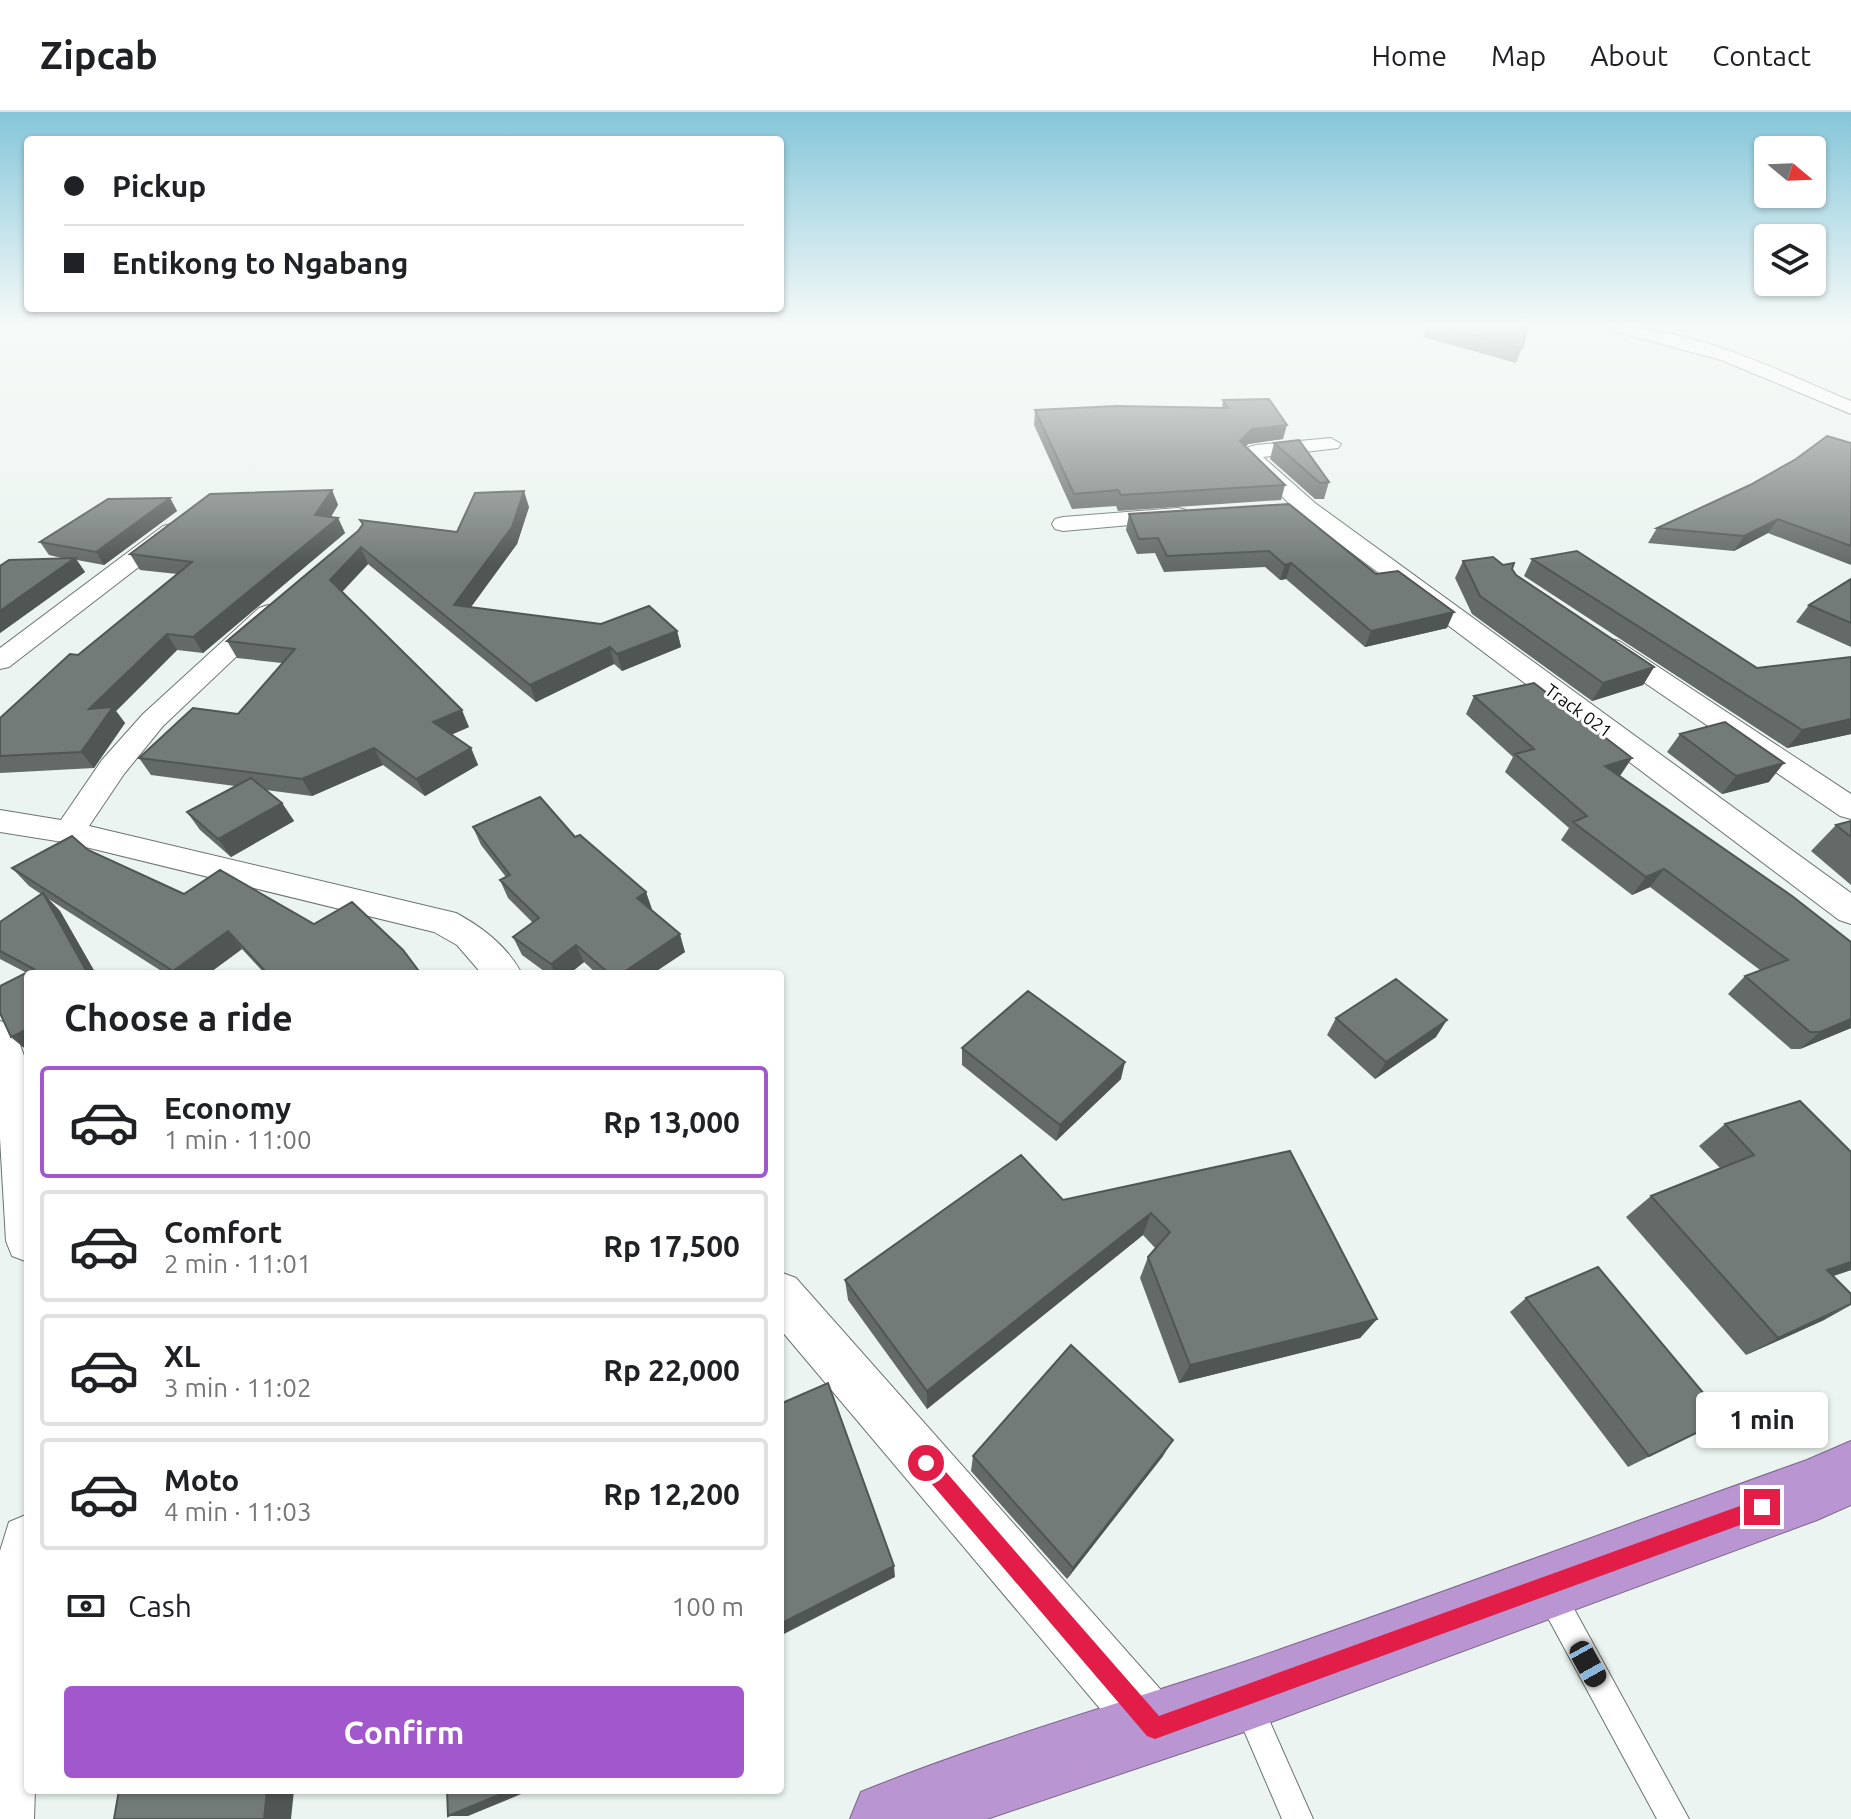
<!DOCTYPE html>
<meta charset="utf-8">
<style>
:root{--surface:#fff;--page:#f2f2f2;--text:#202124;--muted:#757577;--line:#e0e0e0;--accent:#a158cc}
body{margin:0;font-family:Ubuntu,sans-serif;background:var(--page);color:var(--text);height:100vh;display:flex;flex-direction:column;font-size:30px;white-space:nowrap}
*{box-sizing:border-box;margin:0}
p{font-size:26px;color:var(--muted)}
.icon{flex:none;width:44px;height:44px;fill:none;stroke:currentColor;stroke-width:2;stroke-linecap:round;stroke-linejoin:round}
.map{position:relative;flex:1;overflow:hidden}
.sheet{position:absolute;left:24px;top:858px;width:760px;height:824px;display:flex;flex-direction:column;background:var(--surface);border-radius:8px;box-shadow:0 2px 6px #0004}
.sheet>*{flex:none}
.hud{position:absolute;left:24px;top:24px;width:760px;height:176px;border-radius:8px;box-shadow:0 2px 6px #0004;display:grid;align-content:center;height:176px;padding:0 40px;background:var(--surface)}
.needle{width:52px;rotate:109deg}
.tools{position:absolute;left:1754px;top:24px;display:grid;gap:16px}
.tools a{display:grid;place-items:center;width:72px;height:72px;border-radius:8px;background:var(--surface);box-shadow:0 2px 6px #0004;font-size:40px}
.end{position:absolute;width:36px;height:36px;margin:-18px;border:10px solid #e11d48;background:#fff;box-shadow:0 0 0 4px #fff}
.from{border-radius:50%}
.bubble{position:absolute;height:56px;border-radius:8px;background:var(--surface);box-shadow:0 2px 6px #0004;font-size:26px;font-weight:600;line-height:56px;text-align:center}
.car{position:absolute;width:24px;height:48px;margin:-24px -12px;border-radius:10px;box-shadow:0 0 6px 2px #0007;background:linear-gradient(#222 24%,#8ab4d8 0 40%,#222 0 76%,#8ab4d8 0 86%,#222 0)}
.hud b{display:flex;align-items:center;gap:28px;height:76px;font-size:30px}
.hud b+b{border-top:2px solid var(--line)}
.hud i{width:20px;height:20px;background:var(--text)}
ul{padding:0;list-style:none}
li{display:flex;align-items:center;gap:24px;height:112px;margin:0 16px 12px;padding:0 24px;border:4px solid var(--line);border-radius:8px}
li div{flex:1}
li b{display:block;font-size:30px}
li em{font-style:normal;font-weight:600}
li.selected{border-color:var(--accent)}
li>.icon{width:72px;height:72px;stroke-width:1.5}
h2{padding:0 40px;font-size:36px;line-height:96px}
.pay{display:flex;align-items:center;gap:20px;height:88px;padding:0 40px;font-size:30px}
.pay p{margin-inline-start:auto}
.cta{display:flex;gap:16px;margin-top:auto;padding:16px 40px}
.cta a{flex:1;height:92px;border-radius:8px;background:var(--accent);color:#fff;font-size:32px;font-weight:600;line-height:92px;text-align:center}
header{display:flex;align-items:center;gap:48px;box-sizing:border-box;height:112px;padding:0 40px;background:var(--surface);border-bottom:2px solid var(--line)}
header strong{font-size:38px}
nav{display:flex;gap:44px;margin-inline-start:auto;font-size:28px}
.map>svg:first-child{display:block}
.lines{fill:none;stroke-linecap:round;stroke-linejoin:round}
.lane-casing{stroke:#6c7470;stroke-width:2}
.street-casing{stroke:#6c7470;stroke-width:2}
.highway-casing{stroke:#7c668c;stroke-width:2}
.lane{fill:#fff;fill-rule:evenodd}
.street{fill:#fff;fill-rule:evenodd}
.highway{fill:#b996d1;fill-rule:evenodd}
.wall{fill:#636a67}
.shaded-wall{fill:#505654}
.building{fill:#737b78;stroke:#505654;stroke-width:2}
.route{fill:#e11d48}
.labels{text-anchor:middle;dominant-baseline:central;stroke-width:6;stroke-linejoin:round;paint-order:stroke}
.far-street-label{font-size:18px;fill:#0a0d0b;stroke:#fff}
</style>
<header>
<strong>Zipcab</strong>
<nav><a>Home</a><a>Map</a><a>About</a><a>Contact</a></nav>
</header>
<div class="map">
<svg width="1851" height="1707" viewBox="0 0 1851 1707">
<rect width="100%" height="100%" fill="#ebf4f0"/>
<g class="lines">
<g class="lane-casing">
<path id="lane" d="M 1551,1469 L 1561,1473 L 1689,1707 L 1657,1707 L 1541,1493 L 1537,1483 L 1541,1473 Z
M 1248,1578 L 1258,1583 L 1313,1707 L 1282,1707 L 1233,1593 L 1238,1583 Z"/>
</g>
<g class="street-casing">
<path id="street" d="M 1611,215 C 1694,215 1776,258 1851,289 L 1851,302 L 1721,248 L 1613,219 Z
M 1331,326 L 1341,332 L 1338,336 L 1263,345 L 1315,391 L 1851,781 L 1851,812 L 1839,808 L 1299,401 L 1240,344 L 1249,335 L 1256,333 Z
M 1178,396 L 1186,398 L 1189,403 L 1186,408 L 1063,419 L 1055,417 L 1052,412 L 1055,407 L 1063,405 Z
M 171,412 L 179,414 L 182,419 L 179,424 L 9,555 L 0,557 L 0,536 L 163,414 Z
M 268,493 L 277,496 L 281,501 L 277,506 L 163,614 L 124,662 L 89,714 L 456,801 C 482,815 508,835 522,862 L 482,862 L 457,833 L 434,820 L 69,731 L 0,720 L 0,698 L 61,708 L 102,648 L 143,602 L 259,496 Z
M 1610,527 L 1619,529 L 1851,682 L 1851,707 L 1840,704 L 1601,541 L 1597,535 L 1601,529 Z
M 0,909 L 13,913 L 28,955 L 28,1150 L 12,1144 L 6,1129 L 0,1026 Z
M 780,1160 L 796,1166 L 1176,1595 L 1184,1616 L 1176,1637 L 1155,1645 L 1134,1637 L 780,1217 Z
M 28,1402 L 28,1678 L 35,1678 L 34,1707 L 0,1707 L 0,1439 L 9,1410 Z"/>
</g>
<g class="highway-casing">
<path id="highway" d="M 1851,1329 L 1851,1393 L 1817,1408 L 1244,1620 L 987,1707 L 850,1707 L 861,1680 C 986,1629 1116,1593 1244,1550 C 1433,1485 1619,1415 1807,1348 Z"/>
</g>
<use href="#lane" class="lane"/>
<use href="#street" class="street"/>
<use href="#highway" class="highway"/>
</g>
<path class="wall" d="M 1426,215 L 1528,215 L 1522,236 L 1516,251 L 1423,225 Z
M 1223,288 L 1283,327 L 1248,332 L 1246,334 L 1285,373 L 1281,388 L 1118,399 L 1116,394 L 1072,397 L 1034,313 L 1035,298 L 1222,295 Z
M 1274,331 L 1329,370 L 1324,387 L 1315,387 L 1270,347 Z
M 1851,331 L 1851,453 L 1768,421 L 1734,439 L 1648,431 L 1657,416 Z
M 332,378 L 338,393 L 331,405 L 338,406 L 345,421 L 203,541 L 177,538 L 116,599 L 125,611 L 94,656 L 0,661 L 0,606 L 177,462 L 140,458 L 130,442 Z
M 170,386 L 177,399 L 104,453 L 77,448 L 85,460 L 0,521 L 0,454 L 66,447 L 49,443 L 40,430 Z
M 529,395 L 517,432 L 471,495 L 601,512 L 677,519 L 681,535 L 622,559 L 614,552 L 536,590 L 368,452 L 342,480 L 469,615 L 451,623 L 471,636 L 478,653 L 425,684 L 383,653 L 312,684 L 266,678 L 282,691 L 294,709 L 231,745 L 200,718 L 187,700 L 235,674 L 151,663 L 139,646 L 238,602 L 282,551 L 237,546 L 227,529 L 358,419 L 362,413 L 360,408 L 457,420 Z
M 1129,402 L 1376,462 L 1447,516 L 1365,535 L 1286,467 L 1280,468 L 1265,455 L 1164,460 L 1155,441 L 1137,442 L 1126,418 Z
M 1532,447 L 1757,556 L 1851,622 L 1787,636 L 1524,464 Z
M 1463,449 L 1503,453 L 1512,457 L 1516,463 L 1654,555 L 1643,573 L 1592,589 L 1472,502 L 1455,466 Z
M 1851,467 L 1851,535 L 1796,510 L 1809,493 Z
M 1474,584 L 1620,665 L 1851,830 L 1851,916 L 1800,937 L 1791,937 L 1728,882 L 1745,864 L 1760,858 L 1650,775 L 1632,783 L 1561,728 L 1569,716 L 1505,660 L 1513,645 L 1466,602 Z
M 1680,622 L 1769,670 L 1722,682 L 1667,640 Z
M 1851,709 L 1851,773 L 1811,739 L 1836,713 Z
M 473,715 L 575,725 L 646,780 L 651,798 L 685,840 L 652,862 L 597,862 L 584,850 L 569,862 L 548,862 L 522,843 L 513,825 L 533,811 L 508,786 L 500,768 L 506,765 L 481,733 Z
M 88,738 L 184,782 L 314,812 L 421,862 L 265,862 L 242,837 L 208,862 L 166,862 L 47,786 L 60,799 L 96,862 L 28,862 L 28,939 L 11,925 L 27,861 L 0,847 L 0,810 L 41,782 L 29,774 L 12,756 Z
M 1336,906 L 1436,925 L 1375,967 L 1327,923 Z
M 962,936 L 1121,967 L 1056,1029 L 962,953 Z
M 1725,1012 L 1851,1040 L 1851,1158 L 1833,1164 L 1824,1208 L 1746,1243 L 1626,1105 L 1651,1084 L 1720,1056 L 1699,1034 Z
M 1290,1039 L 1377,1207 L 1360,1226 L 1179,1271 L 1140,1166 L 1148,1145 L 1156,1137 L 1143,1123 L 927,1297 L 848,1188 L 845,1168 L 1063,1088 Z
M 1526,1186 L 1725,1307 L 1628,1355 L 1510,1200 Z
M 973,1344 L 1163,1344 L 1067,1467 L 971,1359 Z"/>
<path class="shaded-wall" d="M 1287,313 L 1283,327 L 1248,332 L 1237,344 L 1240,329 L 1252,317 Z
M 332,378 L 338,393 L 322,418 L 315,403 Z
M 524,379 L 529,395 L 517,432 L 460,510 L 454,493 Z
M 170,386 L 177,399 L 104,453 L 96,440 Z
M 338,406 L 345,421 L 203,541 L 193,525 Z
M 1778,407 L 1768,421 L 1734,439 L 1744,424 Z
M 361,435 L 368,452 L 338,484 L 330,468 Z
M 75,446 L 85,460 L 0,521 L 0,499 Z
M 1291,451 L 1286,467 L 1280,468 L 1285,453 Z
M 1454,500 L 1447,516 L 1365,535 L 1371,519 Z
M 677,519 L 681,535 L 622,559 L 617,542 Z
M 167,522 L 177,538 L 116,599 L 125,611 L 94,656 L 81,640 L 89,597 Z
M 610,535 L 614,552 L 536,590 L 530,573 Z
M 1654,555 L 1643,573 L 1592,589 L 1603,571 Z
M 462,598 L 469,615 L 441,627 L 433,610 Z
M 1851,607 L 1851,622 L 1787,636 L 1802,618 Z
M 374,636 L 383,653 L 312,684 L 302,667 Z
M 471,636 L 478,653 L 425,684 L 416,667 Z
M 1632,646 L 1620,664 L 1605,654 Z
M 1784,651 L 1769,670 L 1722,682 L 1736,664 Z
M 282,691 L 294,709 L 231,745 L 218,727 Z
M 1664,757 L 1650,775 L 1632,783 L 1646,765 Z
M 646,780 L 652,797 L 643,804 L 637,786 Z
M 43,781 L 60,799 L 96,862 L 88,862 Z
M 228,819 L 242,837 L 208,862 L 176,862 L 173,859 Z
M 680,822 L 685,840 L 652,862 L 621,862 Z
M 576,833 L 584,850 L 569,862 L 555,862 L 551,852 Z
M 1851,907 L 1851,916 L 1800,937 L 1820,920 Z
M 1447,908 L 1436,925 L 1375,967 L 1386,950 Z
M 28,917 L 28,939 L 11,925 Z
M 1125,950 L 1121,967 L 1056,1029 L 1060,1013 Z
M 1151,1101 L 1143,1123 L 927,1297 L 927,1279 Z
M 1851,1150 L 1851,1158 L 1795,1177 L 1827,1158 Z
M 1851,1193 L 1824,1208 L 1746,1243 L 1778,1226 Z
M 1377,1207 L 1360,1226 L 1179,1271 L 1190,1253 Z
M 1173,1328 L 1163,1344 L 1067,1467 L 1073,1456 Z
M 894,1454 L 895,1465 L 780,1524 L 780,1512 Z
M 267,1678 L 294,1678 L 291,1707 L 264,1707 Z
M 511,1678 L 531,1678 L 468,1704 L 448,1704 Z"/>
<path class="building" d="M 1444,215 L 1528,215 L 1522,236 Z
M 1269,287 L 1287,313 L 1252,317 L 1240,329 L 1285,373 L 1121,383 L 1118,378 L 1074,382 L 1035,298 L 1116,294 L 1228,296 L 1223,288 Z
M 1827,324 L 1851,331 L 1851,434 L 1778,407 L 1744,424 L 1657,416 L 1750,373 L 1796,347 Z
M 1299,328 L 1329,370 L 1320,371 L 1274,331 Z
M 332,378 L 315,403 L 338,406 L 193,525 L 167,522 L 89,597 L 113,595 L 81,640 L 0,644 L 0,606 L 70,542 L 78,543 L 192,450 L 130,442 L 210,382 Z
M 524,379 L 512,415 L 454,493 L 601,512 L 649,494 L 677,519 L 617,542 L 610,535 L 530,573 L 361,435 L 330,468 L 462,598 L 433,610 L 471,636 L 416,667 L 374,636 L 302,667 L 139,646 L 193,596 L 238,602 L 295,537 L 227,529 L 358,419 L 363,412 L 360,408 L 457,420 L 475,381 Z
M 170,386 L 96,440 L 40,430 L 108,387 Z
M 1289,392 L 1376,462 L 1398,459 L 1454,500 L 1371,519 L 1291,451 L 1285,453 L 1269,439 L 1167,444 L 1158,426 L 1139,427 L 1129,402 Z
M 1577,439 L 1757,556 L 1851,545 L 1851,607 L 1802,618 L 1532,447 Z
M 1493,445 L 1503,453 L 1514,451 L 1512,457 L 1516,463 L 1654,555 L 1603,571 L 1480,484 L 1463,449 Z
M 75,446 L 0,499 L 0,454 L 9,448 Z
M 1851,467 L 1851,511 L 1809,493 Z
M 1534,571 L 1632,646 L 1605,654 L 1792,784 L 1851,830 L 1851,907 L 1820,920 L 1810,920 L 1745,864 L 1788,848 L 1664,757 L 1646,765 L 1573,710 L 1587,704 L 1515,642 L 1534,637 L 1474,584 Z
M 1725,610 L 1784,651 L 1736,664 L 1680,622 Z
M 251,666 L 282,691 L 218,727 L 187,700 Z
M 540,685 L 575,725 L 580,723 L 646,780 L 637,786 L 680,822 L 621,862 L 610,862 L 576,833 L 551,852 L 513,825 L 539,806 L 500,768 L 510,763 L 473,715 Z
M 1851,709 L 1851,725 L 1836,713 Z
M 72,724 L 88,738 L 184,782 L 220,758 L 314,812 L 352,790 L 403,838 L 421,862 L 268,862 L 228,819 L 173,859 L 12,756 Z
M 43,781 L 88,862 L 28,862 L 28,917 L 11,925 L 0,901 L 0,874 L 34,857 L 0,839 L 0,810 Z
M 1396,867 L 1447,908 L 1386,950 L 1336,906 Z
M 1028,879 L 1125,950 L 1060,1013 L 962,936 Z
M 1800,989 L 1851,1040 L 1851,1150 L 1827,1158 L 1851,1182 L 1851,1192 L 1778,1226 L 1651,1084 L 1754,1043 L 1725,1012 Z
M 1290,1039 L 1377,1207 L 1190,1253 L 1148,1145 L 1170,1120 L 1151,1101 L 927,1279 L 845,1168 L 1021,1043 L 1063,1088 Z
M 1598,1155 L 1725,1307 L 1649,1344 L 1526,1186 Z
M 1071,1233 L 1173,1328 L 1073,1456 L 973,1344 Z
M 828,1271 L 894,1454 L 780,1512 L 780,1292 Z
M 119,1678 L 267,1678 L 264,1707 L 114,1707 Z
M 447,1678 L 511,1678 L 448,1704 Z"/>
<linearGradient id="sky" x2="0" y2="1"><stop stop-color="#85c6d9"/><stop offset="0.47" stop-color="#f6faf8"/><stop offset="1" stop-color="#f6faf8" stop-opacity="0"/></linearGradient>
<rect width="1851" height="454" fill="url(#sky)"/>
<path class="route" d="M 926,1342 L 932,1344 L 1159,1604 L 1762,1386 L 1769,1389 L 1772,1395 L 1769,1402 L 1762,1405 L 1155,1627 L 1147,1624 L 919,1357 L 917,1351 L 919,1344 Z"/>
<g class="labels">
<g class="far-street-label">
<text transform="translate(1579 598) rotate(36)">Track 021</text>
</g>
</g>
</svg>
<div class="tools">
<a><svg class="needle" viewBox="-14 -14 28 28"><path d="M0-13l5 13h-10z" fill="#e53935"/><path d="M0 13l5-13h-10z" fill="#757577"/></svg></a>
<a><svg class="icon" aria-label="layers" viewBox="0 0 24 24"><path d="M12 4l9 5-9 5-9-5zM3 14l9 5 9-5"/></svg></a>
</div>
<i class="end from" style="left:926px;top:1351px"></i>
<i class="end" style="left:1762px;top:1395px"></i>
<div class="bubble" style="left:1696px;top:1280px;width:132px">1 min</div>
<i class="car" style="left:1588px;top:1552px;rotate:151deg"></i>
<div class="hud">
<b><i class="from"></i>Pickup</b>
<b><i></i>Entikong to Ngabang</b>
</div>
<section class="sheet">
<h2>Choose a ride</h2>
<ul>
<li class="selected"><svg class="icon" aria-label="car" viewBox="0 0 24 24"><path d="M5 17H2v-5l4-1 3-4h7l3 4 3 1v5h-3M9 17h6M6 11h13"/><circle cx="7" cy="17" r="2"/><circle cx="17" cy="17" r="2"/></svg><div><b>Economy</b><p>1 min · 11:00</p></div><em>Rp 13,000</em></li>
<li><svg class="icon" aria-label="car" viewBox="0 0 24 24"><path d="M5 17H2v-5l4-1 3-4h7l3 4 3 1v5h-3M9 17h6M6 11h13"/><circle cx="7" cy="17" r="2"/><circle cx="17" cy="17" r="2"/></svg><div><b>Comfort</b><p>2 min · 11:01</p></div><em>Rp 17,500</em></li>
<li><svg class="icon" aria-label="car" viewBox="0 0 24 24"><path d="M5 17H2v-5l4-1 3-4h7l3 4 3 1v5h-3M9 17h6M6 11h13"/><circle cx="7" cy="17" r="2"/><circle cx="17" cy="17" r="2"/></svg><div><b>XL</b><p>3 min · 11:02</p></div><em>Rp 22,000</em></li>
<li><svg class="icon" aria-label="car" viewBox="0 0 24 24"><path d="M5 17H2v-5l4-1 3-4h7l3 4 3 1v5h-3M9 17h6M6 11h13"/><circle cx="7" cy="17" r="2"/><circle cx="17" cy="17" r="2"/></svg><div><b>Moto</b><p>4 min · 11:03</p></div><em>Rp 12,200</em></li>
</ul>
<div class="pay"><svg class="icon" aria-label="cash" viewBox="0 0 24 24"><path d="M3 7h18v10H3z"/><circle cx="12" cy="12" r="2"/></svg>Cash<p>100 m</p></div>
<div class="cta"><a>Confirm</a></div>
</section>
</div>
